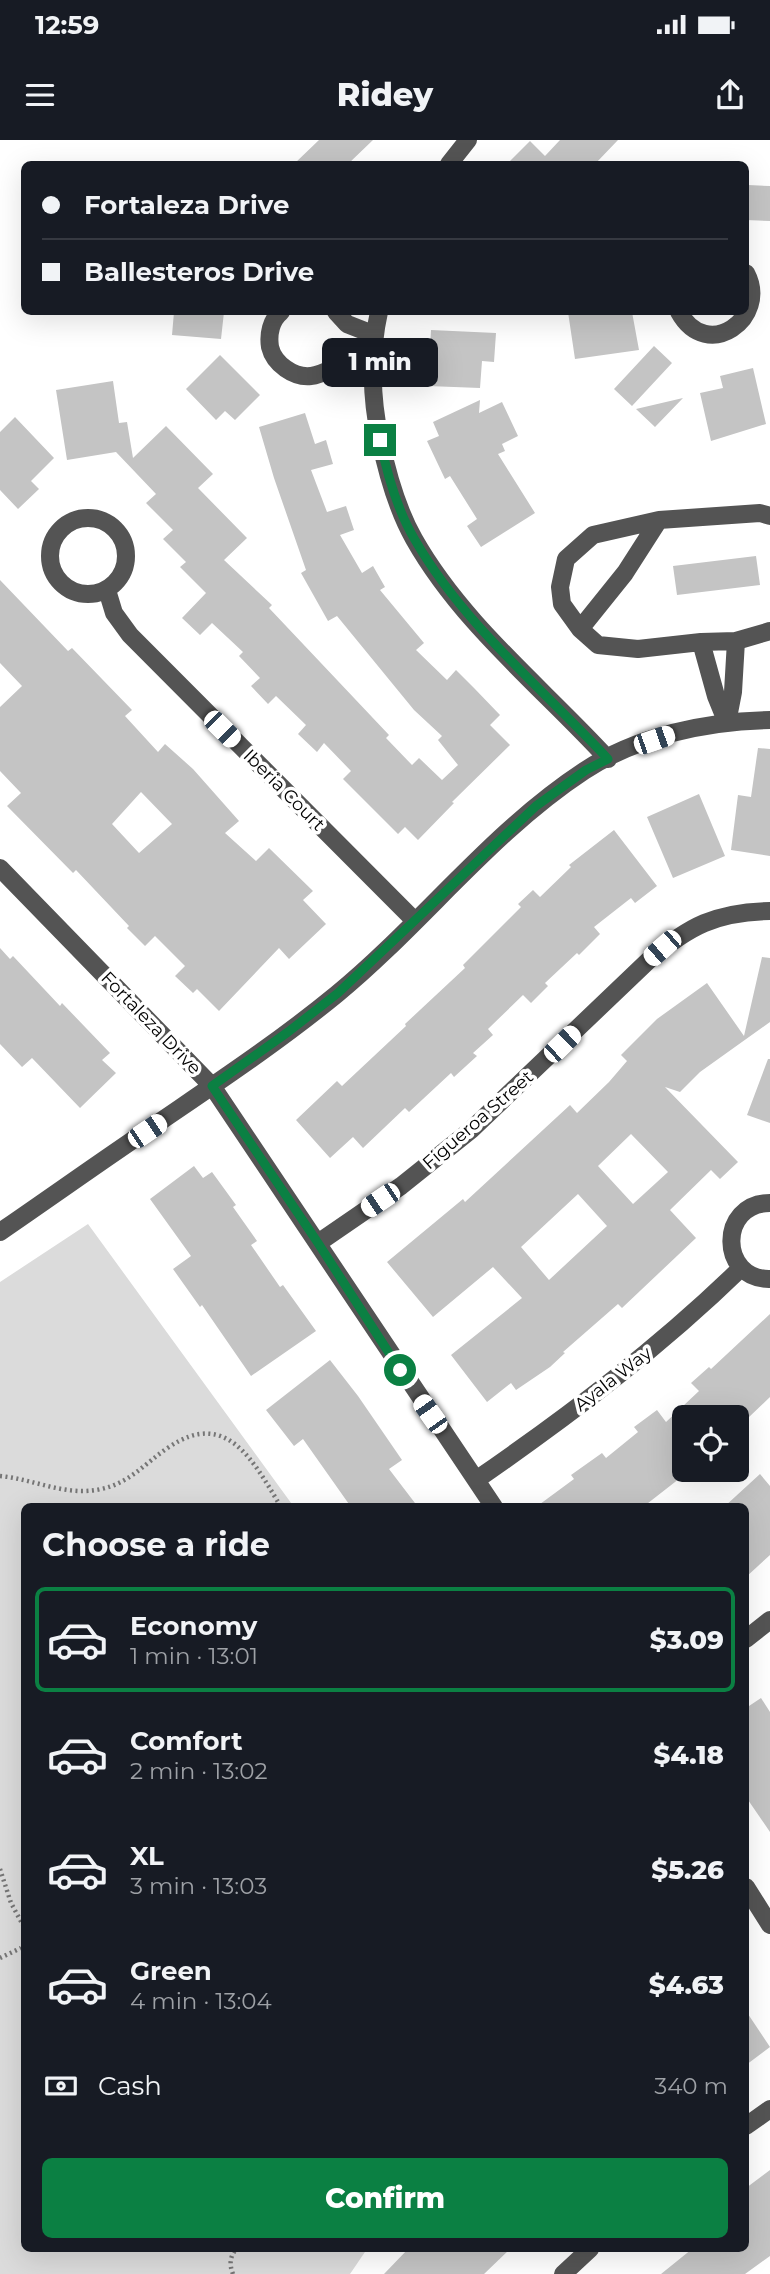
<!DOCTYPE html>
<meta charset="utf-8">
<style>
:root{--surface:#171b24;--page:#242831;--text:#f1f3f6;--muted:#9ea1a6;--line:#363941;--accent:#0b8043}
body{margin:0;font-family:Montserrat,sans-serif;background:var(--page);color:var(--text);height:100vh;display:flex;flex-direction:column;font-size:26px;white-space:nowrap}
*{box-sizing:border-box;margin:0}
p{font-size:23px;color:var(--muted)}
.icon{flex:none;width:38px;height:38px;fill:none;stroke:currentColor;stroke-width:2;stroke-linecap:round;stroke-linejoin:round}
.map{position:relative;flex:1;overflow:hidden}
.panel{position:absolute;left:21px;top:1363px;width:728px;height:749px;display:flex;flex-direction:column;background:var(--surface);border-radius:10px;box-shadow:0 7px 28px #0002}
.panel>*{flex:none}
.banner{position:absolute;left:21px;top:21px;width:728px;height:154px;border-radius:10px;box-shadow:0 7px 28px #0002;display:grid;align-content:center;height:154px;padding:0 21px;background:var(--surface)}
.buttons{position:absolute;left:672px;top:1265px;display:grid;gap:14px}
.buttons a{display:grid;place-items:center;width:77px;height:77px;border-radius:10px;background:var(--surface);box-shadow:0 7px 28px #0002;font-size:35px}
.end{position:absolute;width:32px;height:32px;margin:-16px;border:9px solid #0b8043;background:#fff;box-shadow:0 0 0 4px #fff}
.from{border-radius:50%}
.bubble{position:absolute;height:49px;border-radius:10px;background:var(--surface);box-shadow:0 7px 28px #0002;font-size:23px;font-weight:800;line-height:49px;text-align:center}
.car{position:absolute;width:21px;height:42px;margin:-21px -10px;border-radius:9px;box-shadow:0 0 5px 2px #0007;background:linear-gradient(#fff 24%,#345 0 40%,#fff 0 76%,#345 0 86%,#fff 0)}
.banner b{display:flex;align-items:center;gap:24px;height:66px;font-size:26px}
.banner b+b{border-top:2px solid var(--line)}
.banner i{width:18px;height:18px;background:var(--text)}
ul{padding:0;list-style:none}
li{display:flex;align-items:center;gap:21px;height:105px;margin:0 14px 10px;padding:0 7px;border:4px solid transparent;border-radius:10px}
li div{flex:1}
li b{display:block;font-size:26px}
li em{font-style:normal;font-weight:800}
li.on{border-color:var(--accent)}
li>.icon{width:63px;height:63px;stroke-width:1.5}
h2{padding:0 21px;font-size:32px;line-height:84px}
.pay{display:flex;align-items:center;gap:18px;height:77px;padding:0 21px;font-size:26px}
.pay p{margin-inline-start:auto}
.primary-button{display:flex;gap:14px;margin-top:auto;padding:14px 21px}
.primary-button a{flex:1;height:80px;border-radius:10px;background:var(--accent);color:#fff;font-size:28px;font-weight:800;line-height:80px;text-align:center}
.status{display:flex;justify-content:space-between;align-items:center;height:49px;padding:0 35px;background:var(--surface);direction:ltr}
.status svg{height:19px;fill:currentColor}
header{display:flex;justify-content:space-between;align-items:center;height:91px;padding:0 21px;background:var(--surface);font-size:32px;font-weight:800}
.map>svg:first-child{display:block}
.green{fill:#dbdbdb}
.building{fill:#c4c4c4;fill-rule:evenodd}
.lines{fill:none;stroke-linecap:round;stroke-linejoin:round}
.path{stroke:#767676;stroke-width:4.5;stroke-dasharray:2 3.5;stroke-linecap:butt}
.minor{stroke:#545454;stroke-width:18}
.route{stroke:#0b8043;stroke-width:9}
.labels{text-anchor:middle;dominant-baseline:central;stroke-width:7;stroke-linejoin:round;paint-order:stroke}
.street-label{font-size:18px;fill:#000;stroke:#fff}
</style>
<div class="status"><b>12:59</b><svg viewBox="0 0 49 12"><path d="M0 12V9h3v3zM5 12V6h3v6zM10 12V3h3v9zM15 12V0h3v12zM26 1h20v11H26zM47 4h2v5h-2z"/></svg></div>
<header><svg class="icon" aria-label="menu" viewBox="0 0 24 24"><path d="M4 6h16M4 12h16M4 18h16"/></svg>Ridey<svg class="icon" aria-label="share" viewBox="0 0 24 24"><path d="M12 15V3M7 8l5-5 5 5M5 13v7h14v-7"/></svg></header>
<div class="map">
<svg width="770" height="2134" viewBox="0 0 770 2134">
<rect width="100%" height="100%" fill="#fff"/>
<path class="green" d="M 88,1084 L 294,1367 L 24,1367 L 24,2109 L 367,2109 L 350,2134 L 0,2134 L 0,1142 Z"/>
<path class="building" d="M 319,0 L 373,0 L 348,24 L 294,24 Z
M 560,0 L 618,0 L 595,24 L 507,24 L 530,1 L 545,16 Z
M 748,45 L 770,46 L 770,81 L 746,80 Z
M 174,172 L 224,172 L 221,199 L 172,195 Z
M 568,172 L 632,172 L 639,210 L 575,219 Z
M 431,190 L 496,193 L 494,222 L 482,221 L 480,248 L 428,246 Z
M 654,206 L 672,223 L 632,266 L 614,249 Z
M 220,215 L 260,255 L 235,280 L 225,271 L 216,280 L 186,249 Z
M 753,228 L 766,284 L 711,301 L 700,253 L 723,248 L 720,236 Z
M 113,241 L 119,283 L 127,282 L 133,318 L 166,286 L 213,334 L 198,348 L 247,398 L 224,420 L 272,465 L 269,468 L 389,595 L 386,598 L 412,625 L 419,618 L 442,640 L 458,625 L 438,600 L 442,596 L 414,570 L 337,476 L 328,481 L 301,433 L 306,430 L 274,338 L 259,287 L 305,273 L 315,304 L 326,300 L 333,324 L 311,330 L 327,372 L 346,366 L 354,390 L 340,395 L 362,433 L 373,426 L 385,447 L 380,450 L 424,503 L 416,510 L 447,540 L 456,530 L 474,548 L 500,575 L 490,585 L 510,605 L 452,662 L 454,663 L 418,700 L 405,687 L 398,694 L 343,639 L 351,631 L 324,603 L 317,612 L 298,594 L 306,585 L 276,556 L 268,564 L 251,546 L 260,538 L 239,516 L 243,512 L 212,483 L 200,495 L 182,478 L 206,453 L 180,427 L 186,422 L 163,399 L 173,390 L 146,363 L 156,354 L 116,312 L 67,320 L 56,250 Z
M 683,258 L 655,287 L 636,269 Z
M 480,260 L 479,273 L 502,262 L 518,296 L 502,304 L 505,311 L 498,314 L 535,373 L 481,407 L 467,386 L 477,379 L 450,336 L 445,339 L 427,301 L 439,296 L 433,282 Z
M 15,277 L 54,318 L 31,341 L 39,349 L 18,369 L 0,350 L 0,292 Z
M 756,416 L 760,445 L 677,455 L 673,426 Z
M 0,440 L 68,511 L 72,508 L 132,570 L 125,576 L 158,612 L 165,604 L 193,629 L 239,681 L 225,693 L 256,721 L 269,708 L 313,751 L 303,760 L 326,784 L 289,819 L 279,808 L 219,871 L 197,849 L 193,853 L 175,836 L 185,826 L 155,796 L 145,806 L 127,788 L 129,786 L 76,730 L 73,733 L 7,666 L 21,653 L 0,631 L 0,567 L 22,546 L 0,523 ZM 141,652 L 172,684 L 139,713 L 112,684 Z
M 758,608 L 770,609 L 770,716 L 731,710 L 738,655 L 751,657 Z
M 699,654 L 725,716 L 673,738 L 647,677 Z
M 614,690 L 657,746 L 635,763 L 631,758 L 594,787 L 600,794 L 579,815 L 577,813 L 545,843 L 548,846 L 531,863 L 523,855 L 488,889 L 493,895 L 473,913 L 477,916 L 454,937 L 451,933 L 409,972 L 405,968 L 363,1008 L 353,997 L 330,1018 L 296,980 L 337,941 L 342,946 L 406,886 L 405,884 L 465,828 L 463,825 L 521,767 L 518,764 L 533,750 L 540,757 L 571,727 L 569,725 Z
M 0,808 L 10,819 L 13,816 L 60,866 L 62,863 L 110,913 L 102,920 L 116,933 L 80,968 L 32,918 L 22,927 L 0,904 Z
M 762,817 L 770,818 L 770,882 L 700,932 L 680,952 L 665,947 L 738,1022 L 720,1039 L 711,1030 L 670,1070 L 696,1098 L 622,1168 L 618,1164 L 563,1212 L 565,1213 L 550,1227 L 516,1250 L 511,1243 L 487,1262 L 451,1215 L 522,1158 L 493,1127 L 433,1177 L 387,1122 L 463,1059 L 465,1062 L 570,965 L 577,973 L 609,942 L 627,921 L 621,915 L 657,879 L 707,843 L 744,896 ZM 631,994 L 668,1032 L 633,1064 L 598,1026 ZM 578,1054 L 607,1086 L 549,1140 L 521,1107 Z
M 768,919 L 770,919 L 770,983 L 747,975 Z
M 194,1026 L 203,1038 L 212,1032 L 236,1065 L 233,1067 L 257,1101 L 251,1105 L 280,1147 L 283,1145 L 316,1191 L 251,1236 L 202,1165 L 200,1167 L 173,1129 L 191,1116 L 150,1059 Z
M 770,1174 L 770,1257 L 748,1278 L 684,1278 L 684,1335 L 643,1367 L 536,1367 L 574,1339 L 571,1335 L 602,1313 L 606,1318 L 638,1292 L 634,1287 L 657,1270 L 666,1282 L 699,1251 L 691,1243 L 709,1227 L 711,1229 Z
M 330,1220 L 358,1256 L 402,1320 L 389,1329 L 418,1367 L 351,1367 L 303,1299 L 294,1306 L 266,1270 Z
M 760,1334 L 770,1346 L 770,1415 L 746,1437 L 746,1367 L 724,1367 Z
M 761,1558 L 770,1572 L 770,1692 L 746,1657 L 746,1568 Z
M 746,1871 L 770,1907 L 746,1925 Z
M 770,2030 L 770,2116 L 745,2134 L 661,2134 L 692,2109 L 746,2109 L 746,2048 Z
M 408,2109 L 510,2109 L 484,2134 L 384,2134 Z"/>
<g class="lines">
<path class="path" d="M 0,1336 C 34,1339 66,1357 101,1349 C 130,1343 145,1323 169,1307 C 227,1268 254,1322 281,1367
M 0,1729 L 11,1763 L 24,1787
M 0,1818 L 21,1808 L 24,1803
M 233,2134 C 229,2124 230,2117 236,2109"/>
<path class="minor" d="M 449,24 L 468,0
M 281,172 C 271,180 268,194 270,207 C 274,224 294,238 311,236 C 322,235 332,228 342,224 C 352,220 363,218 374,216
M 336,172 L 347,184 L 375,195
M 379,172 C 370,212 371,258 380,299 C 387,333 397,369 414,399 C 462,484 543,548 608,619
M 679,172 C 707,223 770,178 746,133
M 770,376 L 760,373 L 659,380 L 593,395 L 566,419 L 560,447 L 562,464 L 580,489 L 598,505 L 638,509 L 701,502 L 736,501 L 770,491
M50 416a38 38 0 1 1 76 0a38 38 0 1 1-76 0Z
M 107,450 L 114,473 L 130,495 L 415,781
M 580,489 L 625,433 L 659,380
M 701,502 L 716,556 L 727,583 L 733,552 L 736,501
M 0,728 L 212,946 L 494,1367
M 770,1063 C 718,1063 719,1140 770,1139
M 0,1092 C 54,1055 107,1017 161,981 C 221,940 281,900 337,854 C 422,784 491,692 584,631 C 637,596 707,581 770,580
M 318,1103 L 401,1046 L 471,990 L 649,820 C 689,786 716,772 770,771
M 476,1340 C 570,1275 660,1207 741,1128
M 746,1499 L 770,1480
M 746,1747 L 770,1785
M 746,1986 L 770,1969
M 563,2134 L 590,2109"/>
</g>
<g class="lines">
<path class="route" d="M 380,300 C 387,334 397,370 415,400 C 464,485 542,548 608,619 L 586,630 L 536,666 L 338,853 L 288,892 L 212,946 L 318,1103 L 400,1230"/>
</g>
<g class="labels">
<g class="street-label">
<text transform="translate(284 650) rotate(45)">Iberia Court</text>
<text transform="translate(151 883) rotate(46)">Fortaleza Drive</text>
<text transform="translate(478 980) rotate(-41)">Figueroa Street</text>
<text transform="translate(613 1239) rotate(-38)">Ayala Way</text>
</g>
</g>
</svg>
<div class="buttons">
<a><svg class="icon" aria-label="locate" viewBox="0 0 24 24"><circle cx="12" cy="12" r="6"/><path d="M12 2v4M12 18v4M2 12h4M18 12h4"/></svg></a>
</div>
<i class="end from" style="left:400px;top:1230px"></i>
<i class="end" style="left:380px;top:300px"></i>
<div class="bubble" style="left:322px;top:198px;width:116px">1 min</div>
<i class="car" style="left:222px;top:589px;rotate:135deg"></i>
<i class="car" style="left:654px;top:600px;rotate:71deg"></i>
<i class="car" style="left:662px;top:808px;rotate:229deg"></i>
<i class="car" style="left:562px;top:904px;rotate:46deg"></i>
<i class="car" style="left:147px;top:991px;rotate:56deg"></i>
<i class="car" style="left:380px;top:1060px;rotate:236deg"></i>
<i class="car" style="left:430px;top:1274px;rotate:325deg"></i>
<div class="banner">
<b><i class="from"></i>Fortaleza Drive</b>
<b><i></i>Ballesteros Drive</b>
</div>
<section class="panel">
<h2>Choose a ride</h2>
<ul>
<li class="on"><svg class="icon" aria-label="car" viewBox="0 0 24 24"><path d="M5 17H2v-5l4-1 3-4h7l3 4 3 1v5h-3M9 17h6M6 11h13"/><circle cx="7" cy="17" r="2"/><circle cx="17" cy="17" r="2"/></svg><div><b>Economy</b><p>1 min · 13:01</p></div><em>$3.09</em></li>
<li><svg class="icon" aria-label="car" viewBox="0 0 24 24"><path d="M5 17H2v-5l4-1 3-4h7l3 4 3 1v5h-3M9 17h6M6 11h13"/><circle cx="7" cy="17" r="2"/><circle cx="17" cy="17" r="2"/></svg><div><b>Comfort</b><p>2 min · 13:02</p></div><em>$4.18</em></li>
<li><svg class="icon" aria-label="car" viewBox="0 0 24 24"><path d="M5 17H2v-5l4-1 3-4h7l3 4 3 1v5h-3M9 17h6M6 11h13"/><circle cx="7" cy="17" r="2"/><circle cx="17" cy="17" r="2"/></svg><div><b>XL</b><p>3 min · 13:03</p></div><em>$5.26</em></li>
<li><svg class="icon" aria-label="car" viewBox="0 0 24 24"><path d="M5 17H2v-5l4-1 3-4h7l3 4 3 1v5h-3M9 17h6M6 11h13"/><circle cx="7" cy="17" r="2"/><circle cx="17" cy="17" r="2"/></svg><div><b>Green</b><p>4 min · 13:04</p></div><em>$4.63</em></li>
</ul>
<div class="pay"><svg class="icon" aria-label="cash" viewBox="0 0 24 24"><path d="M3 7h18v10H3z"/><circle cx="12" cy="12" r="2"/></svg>Cash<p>340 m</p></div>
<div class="primary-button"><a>Confirm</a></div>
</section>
</div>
